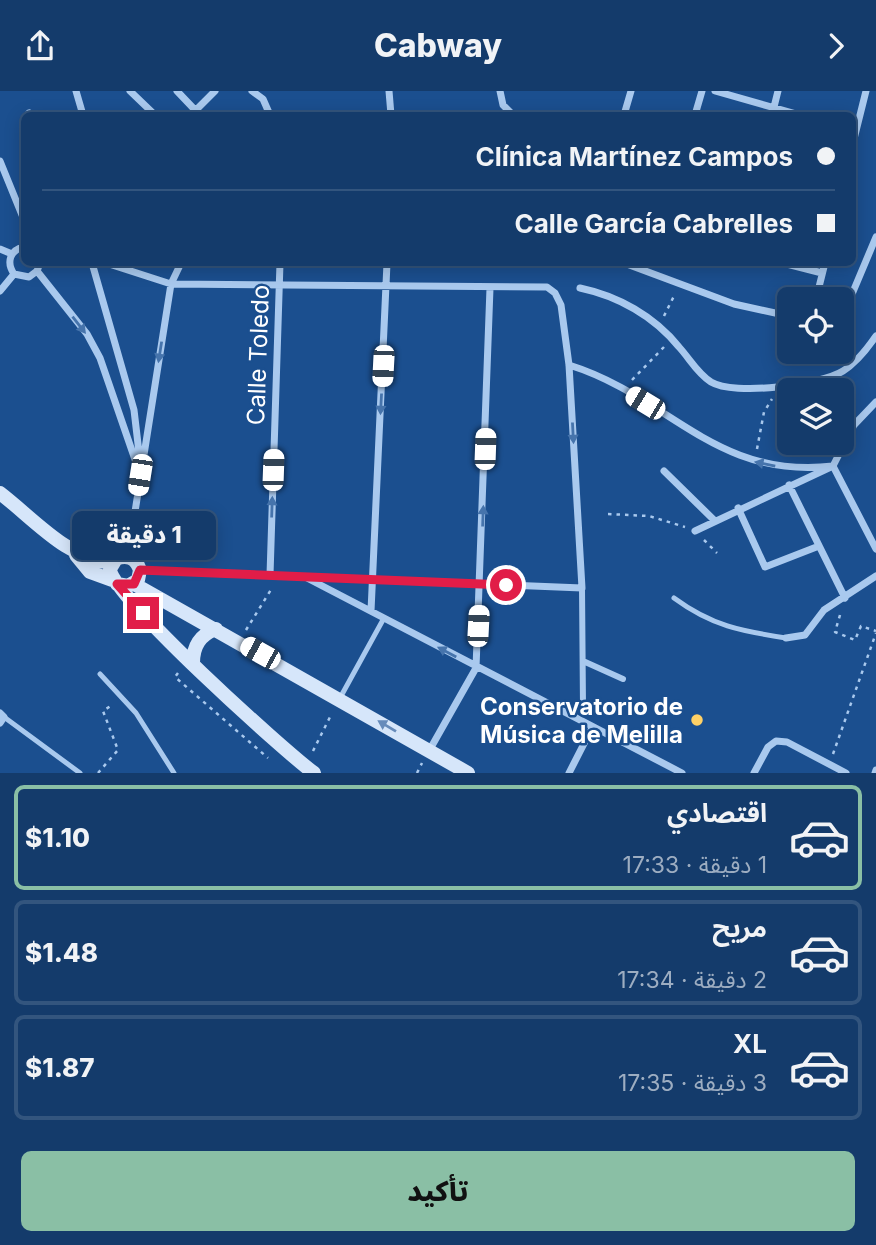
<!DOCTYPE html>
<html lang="ar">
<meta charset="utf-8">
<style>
:root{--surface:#143b6b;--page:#214673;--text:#f1f3f6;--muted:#9dadc1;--line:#33557e;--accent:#8abfa5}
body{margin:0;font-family:Inter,"Noto Sans Arabic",sans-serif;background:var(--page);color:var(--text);direction:rtl;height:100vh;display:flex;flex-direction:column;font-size:26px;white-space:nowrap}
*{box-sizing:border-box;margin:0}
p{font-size:23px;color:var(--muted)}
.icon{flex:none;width:38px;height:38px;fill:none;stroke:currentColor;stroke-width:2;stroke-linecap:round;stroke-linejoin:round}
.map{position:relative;height:682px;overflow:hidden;direction:ltr}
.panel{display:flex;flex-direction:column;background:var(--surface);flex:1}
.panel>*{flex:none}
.top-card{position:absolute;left:21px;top:21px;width:835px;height:154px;border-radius:10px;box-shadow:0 4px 18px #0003,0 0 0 2px var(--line);direction:rtl;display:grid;align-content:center;height:154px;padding:0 21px;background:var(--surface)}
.buttons{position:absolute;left:777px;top:196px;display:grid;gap:14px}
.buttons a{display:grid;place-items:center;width:77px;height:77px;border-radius:10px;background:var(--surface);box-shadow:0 4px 18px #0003,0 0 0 2px var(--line);font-size:35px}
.end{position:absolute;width:32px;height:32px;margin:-16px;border:9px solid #e11d48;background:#fff;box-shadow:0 0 0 4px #fff}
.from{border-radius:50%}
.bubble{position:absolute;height:49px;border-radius:10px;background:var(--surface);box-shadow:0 4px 18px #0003,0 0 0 2px var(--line);font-size:23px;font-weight:800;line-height:49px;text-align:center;direction:rtl}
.car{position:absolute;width:21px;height:42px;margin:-21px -10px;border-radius:9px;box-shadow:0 0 5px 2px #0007;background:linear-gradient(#fff 24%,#345 0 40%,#fff 0 76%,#345 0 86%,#fff 0)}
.top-card b{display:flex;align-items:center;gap:24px;height:66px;font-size:26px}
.top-card b+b{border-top:2px solid var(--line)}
.top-card i{width:18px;height:18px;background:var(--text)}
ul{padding:12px 0 0;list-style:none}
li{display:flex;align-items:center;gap:21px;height:105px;margin:0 14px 10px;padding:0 7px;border:4px solid var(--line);border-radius:10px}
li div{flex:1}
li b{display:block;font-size:26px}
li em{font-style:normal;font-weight:800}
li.active{border-color:var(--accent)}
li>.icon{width:63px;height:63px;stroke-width:1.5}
.primary-button{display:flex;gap:14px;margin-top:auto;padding:14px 21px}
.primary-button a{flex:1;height:80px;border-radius:10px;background:var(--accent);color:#111;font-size:28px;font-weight:800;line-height:80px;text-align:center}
header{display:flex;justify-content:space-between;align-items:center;height:91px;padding:0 21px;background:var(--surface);font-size:32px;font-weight:800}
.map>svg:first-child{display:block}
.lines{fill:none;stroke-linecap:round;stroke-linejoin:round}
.path{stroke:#a9c9ee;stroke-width:2.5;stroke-dasharray:3.5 5;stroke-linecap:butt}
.service{stroke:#a9c9ee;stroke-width:5}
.pedestrian{stroke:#a9c9ee;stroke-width:6}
.minor{stroke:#a9c9ee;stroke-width:7}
.secondary{stroke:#d6e6fa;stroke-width:14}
.oneway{fill:#4674ac}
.oneway2{fill:#668bba}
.route{stroke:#e11d48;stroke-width:9}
.poi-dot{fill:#ffd166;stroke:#1b4f8f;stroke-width:2.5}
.labels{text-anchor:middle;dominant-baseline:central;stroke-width:5;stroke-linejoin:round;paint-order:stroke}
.street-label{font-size:24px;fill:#fff;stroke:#1b4f8f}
.poi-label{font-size:24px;font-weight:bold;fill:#fff;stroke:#1b4f8f;text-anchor:end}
</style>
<header><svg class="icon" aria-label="forward" viewBox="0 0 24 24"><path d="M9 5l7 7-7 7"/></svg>Cabway<svg class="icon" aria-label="share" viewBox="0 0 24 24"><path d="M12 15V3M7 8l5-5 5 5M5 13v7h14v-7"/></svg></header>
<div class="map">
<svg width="876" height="682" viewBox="0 0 876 682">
<rect width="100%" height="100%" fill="#1b4f8f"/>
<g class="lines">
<path class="path" d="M 664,225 L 675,203
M 632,289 L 664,256
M 757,358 L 764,321 L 772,308
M 608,423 L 649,425 L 685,436
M 704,449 L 717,462
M 840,524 L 835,541 L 855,549 L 861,535 L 876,540
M 246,539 L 272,497
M 178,582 L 175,586 L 268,667
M 313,660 L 332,622
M 833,663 L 876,542
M 98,682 L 118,659 L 103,620 L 112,614
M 417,682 L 422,672"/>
<path class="service" d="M 674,507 C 712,535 741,540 786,547
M 100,583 L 136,622 L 174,682
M 340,607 L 384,527
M 4,626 L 80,682"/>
<path class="pedestrian" d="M 582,497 L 583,616
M 583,570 L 623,588"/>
<path class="minor" d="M 76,0 L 83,24
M 130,0 L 155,24
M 177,0 L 196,20
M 252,0 L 263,8 L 270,24
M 389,0 L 391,24
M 500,0 L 503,14 L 513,24
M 715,0 L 800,24
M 29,22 L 30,24
M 191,24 L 215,0
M 624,24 L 631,0
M 695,24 L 702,0
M 772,24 L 778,0
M 852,56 L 866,0
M 0,70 L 24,129
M 24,156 C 10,159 6,171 14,183 L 29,186 L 37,180 L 40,172
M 0,158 L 12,163
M 92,172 L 134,319 L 140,370
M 106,172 L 171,193 L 547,196 L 555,202 L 561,214 L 569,274 L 582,497 L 140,479
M 624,172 L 734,213 L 789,225
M 783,172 L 822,182
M 37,180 L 87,243 L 100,267 L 140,383
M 580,197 C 618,205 654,225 679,256 C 690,268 697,282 711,291 C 734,305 821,294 843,280 C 856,272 867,258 876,245
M 0,200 L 14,183
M 816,208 L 825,172
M 842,227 L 876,146
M 569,274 C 669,305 715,389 833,375
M 833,375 L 876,458
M 664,380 L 715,430
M 789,394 L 845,507
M 738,417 L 765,476 L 819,455
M 695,440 L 833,375 L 854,334 L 876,311
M 128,465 L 171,193 L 181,172
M 270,484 L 280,172
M 307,487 L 682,682
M 371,520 L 387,172
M 786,547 L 805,544 L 824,519 L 876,485
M 0,622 L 4,626 L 0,632
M 429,660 L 476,577 L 490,197
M 569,682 L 592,637
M 754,682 L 768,656 L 776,650 L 787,651 L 846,682
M 875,682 L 876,679"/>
<path class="secondary" d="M 0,402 C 34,428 67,468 112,472
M 76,464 L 90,481 L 112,489
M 117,493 L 128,495 L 138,489 L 140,479 C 136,467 127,463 116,468 L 110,478 C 111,504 284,660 314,682
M 134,493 L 468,682
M 193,572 C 193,555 200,544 216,538"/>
</g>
<defs><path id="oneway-solid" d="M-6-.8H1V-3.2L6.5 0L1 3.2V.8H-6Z" transform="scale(1.75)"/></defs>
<g class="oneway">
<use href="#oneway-solid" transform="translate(79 234) rotate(52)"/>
<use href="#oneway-solid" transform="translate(160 261) rotate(99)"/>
<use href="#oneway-solid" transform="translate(381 313) rotate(93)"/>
<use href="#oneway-solid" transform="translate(573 342) rotate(87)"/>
<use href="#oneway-solid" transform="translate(765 373) rotate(-168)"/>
<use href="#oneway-solid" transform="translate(272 416) rotate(-88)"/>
<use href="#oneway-solid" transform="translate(483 425) rotate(-88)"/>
<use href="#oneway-solid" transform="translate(447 561) rotate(-152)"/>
</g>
<use class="oneway2" href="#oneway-solid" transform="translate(387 635) rotate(-149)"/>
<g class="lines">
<path class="route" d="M 143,522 L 117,493 L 134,493 L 140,479 L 506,494"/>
</g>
<circle class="poi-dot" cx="697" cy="629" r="7"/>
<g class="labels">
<g class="street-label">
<text transform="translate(258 264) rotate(-88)">Calle Toledo</text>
</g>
<g class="poi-label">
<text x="683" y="615">Conservatorio de<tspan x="683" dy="28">Música de Melilla</tspan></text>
</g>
</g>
</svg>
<div class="buttons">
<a><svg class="icon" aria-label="locate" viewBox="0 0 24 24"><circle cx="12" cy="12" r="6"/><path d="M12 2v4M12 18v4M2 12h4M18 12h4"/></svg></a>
<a><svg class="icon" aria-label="layers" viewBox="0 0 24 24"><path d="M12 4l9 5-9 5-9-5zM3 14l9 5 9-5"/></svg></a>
</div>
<i class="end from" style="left:506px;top:494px"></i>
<i class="end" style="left:143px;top:522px"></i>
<div class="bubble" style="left:72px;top:420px;width:144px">1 دقيقة</div>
<i class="car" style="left:383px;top:275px;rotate:183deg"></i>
<i class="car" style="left:645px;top:312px;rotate:301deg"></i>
<i class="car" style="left:485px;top:358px;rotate:2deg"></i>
<i class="car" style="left:273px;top:379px;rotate:2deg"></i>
<i class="car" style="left:140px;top:384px;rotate:189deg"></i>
<i class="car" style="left:478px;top:535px;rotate:3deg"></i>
<i class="car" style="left:260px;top:562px;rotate:299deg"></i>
<div class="top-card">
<b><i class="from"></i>Clínica Martínez Campos</b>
<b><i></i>Calle García Cabrelles</b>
</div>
</div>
<section class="panel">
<ul>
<li class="active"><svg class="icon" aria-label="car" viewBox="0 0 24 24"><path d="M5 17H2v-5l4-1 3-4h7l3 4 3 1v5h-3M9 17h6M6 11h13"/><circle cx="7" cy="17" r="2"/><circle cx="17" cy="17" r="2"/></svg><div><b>اقتصادي</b><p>1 دقيقة · 17:33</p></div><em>$1.10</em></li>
<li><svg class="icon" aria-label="car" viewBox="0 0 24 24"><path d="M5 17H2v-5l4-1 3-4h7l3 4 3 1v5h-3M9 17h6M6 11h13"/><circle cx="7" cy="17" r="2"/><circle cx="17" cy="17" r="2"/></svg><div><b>مريح</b><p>2 دقيقة · 17:34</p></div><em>$1.48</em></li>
<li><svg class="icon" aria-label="car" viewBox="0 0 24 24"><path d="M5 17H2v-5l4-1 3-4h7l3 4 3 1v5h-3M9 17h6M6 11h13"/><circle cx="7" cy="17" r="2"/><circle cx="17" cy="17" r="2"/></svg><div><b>XL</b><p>3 دقيقة · 17:35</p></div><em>$1.87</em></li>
</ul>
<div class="primary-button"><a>تأكيد</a></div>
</section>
